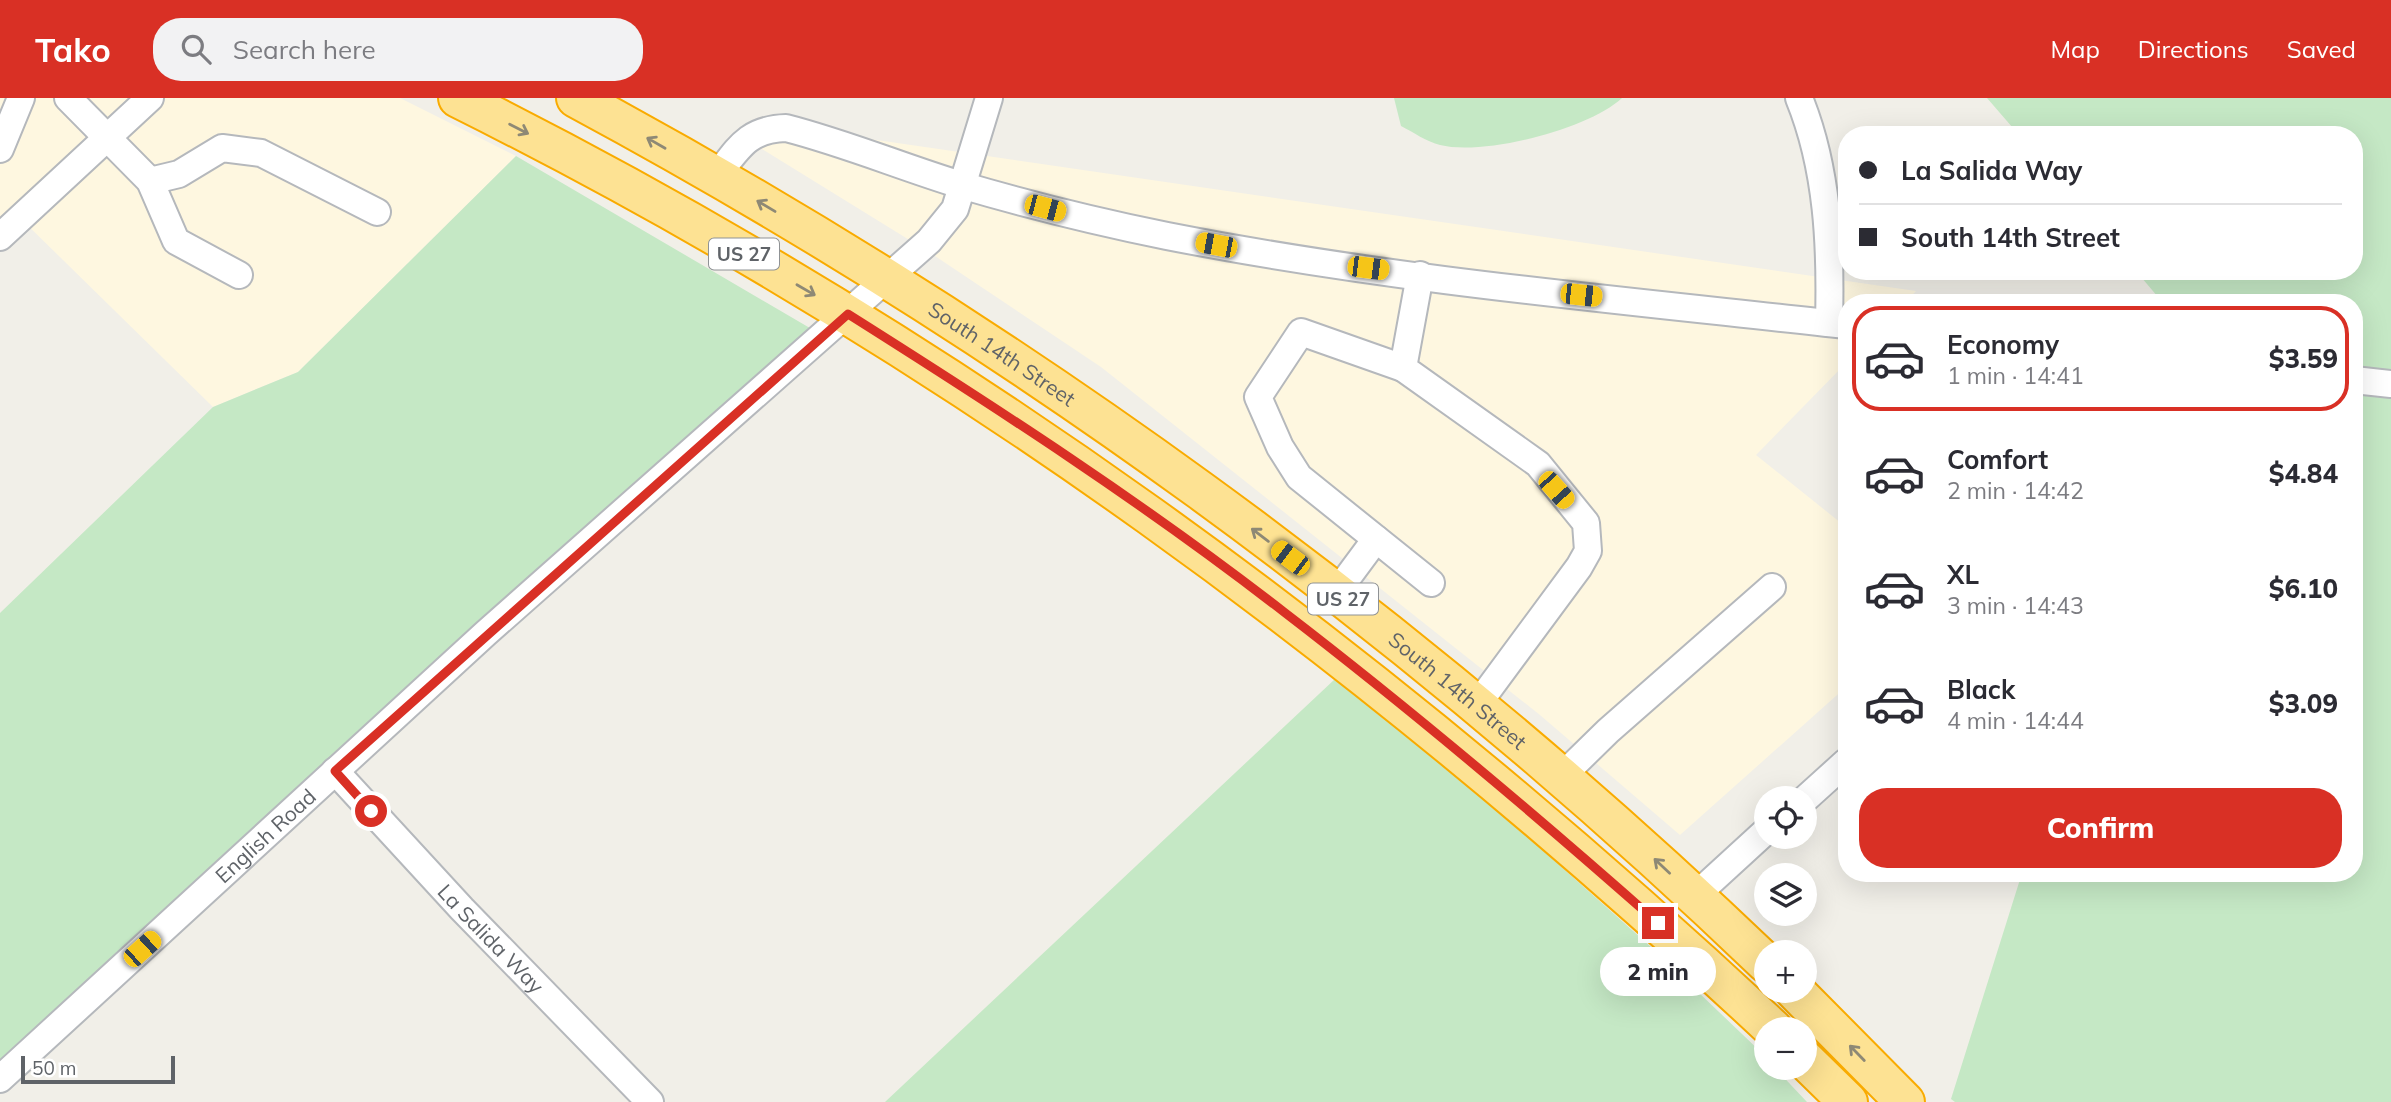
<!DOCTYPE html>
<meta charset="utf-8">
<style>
:root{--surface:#fff;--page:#f2f2f3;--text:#2b2b33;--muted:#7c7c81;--line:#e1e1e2;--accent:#d93025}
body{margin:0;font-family:Mulish,sans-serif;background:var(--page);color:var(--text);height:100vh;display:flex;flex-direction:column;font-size:26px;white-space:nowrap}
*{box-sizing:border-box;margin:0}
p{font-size:23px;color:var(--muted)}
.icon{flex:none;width:38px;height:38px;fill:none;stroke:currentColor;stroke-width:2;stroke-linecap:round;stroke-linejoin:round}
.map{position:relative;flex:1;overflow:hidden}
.sheet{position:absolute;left:1838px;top:196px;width:525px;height:588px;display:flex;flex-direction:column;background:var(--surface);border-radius:28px;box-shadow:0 7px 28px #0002}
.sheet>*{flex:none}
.banner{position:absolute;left:1838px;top:28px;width:525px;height:154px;border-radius:28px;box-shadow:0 7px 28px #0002;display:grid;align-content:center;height:154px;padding:0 21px;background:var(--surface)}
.buttons{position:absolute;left:1754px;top:688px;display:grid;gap:14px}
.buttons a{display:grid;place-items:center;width:63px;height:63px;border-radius:50%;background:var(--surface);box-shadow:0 7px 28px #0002;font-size:35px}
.scale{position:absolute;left:21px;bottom:18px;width:154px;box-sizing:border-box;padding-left:7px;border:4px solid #5f6368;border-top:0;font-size:19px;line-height:24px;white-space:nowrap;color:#5f6368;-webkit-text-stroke:5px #fff;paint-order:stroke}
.end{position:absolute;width:32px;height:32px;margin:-16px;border:9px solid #d93025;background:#fff;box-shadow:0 0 0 4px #fff}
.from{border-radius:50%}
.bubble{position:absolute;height:49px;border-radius:24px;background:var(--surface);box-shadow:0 7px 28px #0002;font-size:23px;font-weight:800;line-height:49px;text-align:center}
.car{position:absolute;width:21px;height:42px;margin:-21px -10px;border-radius:9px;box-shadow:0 0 5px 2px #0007;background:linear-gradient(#f5c518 24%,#345 0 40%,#f5c518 0 76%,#345 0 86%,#f5c518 0)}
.banner b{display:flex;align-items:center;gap:24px;height:66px;font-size:26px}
.banner b+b{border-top:2px solid var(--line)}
.banner i{width:18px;height:18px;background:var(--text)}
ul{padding:12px 0 0;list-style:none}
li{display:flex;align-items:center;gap:21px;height:105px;margin:0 14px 10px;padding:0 7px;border:4px solid transparent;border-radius:28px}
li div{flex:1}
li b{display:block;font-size:26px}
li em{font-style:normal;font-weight:800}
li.on{border-color:var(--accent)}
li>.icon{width:63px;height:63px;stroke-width:1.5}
.cta{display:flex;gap:14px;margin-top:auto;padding:14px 21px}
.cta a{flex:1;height:80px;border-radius:28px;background:var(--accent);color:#fff;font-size:28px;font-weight:800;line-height:80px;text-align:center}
header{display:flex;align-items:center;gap:42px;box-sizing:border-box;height:98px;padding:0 35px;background:var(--accent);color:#fff}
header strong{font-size:33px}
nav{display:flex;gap:38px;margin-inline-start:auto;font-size:24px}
.search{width:490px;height:63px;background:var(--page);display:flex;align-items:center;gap:18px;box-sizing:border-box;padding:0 24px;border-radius:28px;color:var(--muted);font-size:26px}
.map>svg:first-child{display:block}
.commercial{fill:#fef7e0}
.green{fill:#c5e8c5}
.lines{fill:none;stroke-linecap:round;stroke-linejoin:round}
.minor-casing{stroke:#b5b8bc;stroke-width:30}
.highway-casing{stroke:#f9ab00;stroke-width:42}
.minor{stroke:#fff;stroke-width:26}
.highway{stroke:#fde293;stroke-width:38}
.oneway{stroke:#8e8975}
.route{stroke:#d93025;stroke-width:9}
.labels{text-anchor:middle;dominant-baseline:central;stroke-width:5;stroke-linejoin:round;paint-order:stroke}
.shield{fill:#fff;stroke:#8f9295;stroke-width:2}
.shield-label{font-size:19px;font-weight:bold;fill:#5f6368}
.street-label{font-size:21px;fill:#5f6368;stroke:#fff}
</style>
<header>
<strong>Tako</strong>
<div class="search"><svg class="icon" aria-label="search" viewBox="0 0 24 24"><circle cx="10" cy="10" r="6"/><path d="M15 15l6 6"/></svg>Search here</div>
<nav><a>Map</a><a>Directions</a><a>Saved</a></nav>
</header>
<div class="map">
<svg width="2391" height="1004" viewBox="0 0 2391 1004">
<rect width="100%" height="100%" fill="#f1efe8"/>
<path class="commercial" d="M 0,0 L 400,0 L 516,58 L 298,274 L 213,309 L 14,114 L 0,128 Z
M 849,38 L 1916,193 L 1905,205 L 1846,205 L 1846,215 L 1498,176 L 1290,149 L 1081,108 L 964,76 Z
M 786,41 L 948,94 L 944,105 L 911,143 L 757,48 Z
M 970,100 L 1846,238 L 1846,265 L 1756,357 L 1846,429 L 1846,589 L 1680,737 L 1540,617 L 1101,269 L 932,156 L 955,132 L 964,118 Z"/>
<path class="green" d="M 1394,0 L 1622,0 C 1589,31 1484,58 1440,47 C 1427,44 1413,34 1401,28 Z
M 1987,0 L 2391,0 L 2391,275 L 2354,270 L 2354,205 L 2163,205 L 2136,173 L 2354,173 L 2354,37 L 2019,37 Z
M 516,58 L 815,233 L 0,982 L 0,515 L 213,309 L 298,274 Z
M 2354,293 L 2391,297 L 2391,1004 L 1955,1004 L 1951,1001 L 2022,775 L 2354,775 Z
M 1335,581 L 1453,672 L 1651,849 L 1764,957 L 1766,970 L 1775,970 L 1807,1004 L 885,1004 Z"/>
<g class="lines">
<g class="minor-casing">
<g id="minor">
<path d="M 68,0 L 150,83 L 176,143 L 239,177"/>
<path d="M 1799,0 C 1828,71 1831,149 1829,225"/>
<path d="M 0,51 L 21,0"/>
<path d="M 716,79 C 738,51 747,31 786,30 C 845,45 902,69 961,87 C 1029,107 1098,124 1167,138 C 1391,182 1620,202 1846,227"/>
<path d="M 150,83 L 179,76 L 222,50 L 261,55 L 377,114"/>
<path d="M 0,139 L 150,0"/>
<path d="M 1420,177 L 1403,270 L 1538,366 L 1586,425 L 1588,453 L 1579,469 L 1477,607"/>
<path d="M 1403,270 L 1301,234 L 1258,299 L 1280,349 L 1299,379 L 1431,485"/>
<path d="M 2354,282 L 2391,286"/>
<path d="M 1336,495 L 1376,441"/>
<path id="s1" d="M 335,673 L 462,811 L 650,1004"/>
<path d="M 1562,678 L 1608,633 L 1772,489"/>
<path d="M 1804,702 L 1846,664"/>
<path d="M 1695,798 L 1766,733"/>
<path id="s2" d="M 0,981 L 486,535 L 929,143 L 955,111 L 989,0"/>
</g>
</g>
<g class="highway-casing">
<g id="highway">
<path d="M 458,0 C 946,243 1376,560 1773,931"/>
<path id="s3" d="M 576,0 C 1009,233 1411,525 1766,865"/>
<path d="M 1794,892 L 1905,1004"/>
<path d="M 1804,961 L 1848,1004"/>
</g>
</g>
<use href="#minor" class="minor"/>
<use href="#highway" class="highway"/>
</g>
<defs><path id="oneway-shaft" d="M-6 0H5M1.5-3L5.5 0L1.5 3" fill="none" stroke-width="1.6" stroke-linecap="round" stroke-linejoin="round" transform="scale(1.75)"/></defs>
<g class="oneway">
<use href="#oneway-shaft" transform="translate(519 31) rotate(27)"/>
<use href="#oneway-shaft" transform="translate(656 45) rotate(-150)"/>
<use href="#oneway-shaft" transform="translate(766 108) rotate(-149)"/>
<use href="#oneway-shaft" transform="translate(806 192) rotate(30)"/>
<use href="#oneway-shaft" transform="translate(1260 437) rotate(-143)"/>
<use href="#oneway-shaft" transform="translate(1662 768) rotate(-137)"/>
<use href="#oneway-shaft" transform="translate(1857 955) rotate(-134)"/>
</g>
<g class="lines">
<path class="route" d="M 371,713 L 335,673 L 848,216 C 997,310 1145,406 1284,514 C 1413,613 1537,718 1658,825"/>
</g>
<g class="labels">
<g class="shield">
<rect x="709" y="140.5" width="70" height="31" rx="5"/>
<rect x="1308" y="485.5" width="70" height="31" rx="5"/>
</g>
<g class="shield-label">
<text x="744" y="156">US 27</text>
<text x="1343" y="501">US 27</text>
</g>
<g class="street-label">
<text stroke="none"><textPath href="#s3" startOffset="497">South 14th Street</textPath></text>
<text stroke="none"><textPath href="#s3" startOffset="1064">South 14th Street</textPath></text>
<text stroke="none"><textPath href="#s2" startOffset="360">English Road</textPath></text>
<text stroke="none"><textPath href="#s1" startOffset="229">La Salida Way</textPath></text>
</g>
</g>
</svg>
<div class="buttons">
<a><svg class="icon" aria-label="locate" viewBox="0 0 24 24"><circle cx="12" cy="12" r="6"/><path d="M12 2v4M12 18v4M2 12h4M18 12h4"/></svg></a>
<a><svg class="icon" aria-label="layers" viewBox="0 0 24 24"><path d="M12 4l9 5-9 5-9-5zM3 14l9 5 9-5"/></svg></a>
<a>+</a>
<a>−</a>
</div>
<div class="scale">50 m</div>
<i class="end from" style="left:371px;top:713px"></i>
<i class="end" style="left:1658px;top:825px"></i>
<div class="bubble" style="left:1600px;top:849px;width:116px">2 min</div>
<i class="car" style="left:1045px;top:110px;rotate:105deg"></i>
<i class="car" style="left:1216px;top:147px;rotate:281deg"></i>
<i class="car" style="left:1368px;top:170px;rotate:97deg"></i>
<i class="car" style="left:1581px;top:197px;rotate:96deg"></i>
<i class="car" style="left:1556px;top:392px;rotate:138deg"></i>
<i class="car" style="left:1290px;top:460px;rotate:307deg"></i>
<i class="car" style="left:142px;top:851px;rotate:48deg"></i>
<div class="banner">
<b><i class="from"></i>La Salida Way</b>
<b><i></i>South 14th Street</b>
</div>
<section class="sheet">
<ul>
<li class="on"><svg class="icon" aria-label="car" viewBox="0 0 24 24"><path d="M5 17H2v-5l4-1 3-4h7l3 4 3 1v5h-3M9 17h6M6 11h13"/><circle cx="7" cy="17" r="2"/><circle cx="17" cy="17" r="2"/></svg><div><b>Economy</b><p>1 min · 14:41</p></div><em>$3.59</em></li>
<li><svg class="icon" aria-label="car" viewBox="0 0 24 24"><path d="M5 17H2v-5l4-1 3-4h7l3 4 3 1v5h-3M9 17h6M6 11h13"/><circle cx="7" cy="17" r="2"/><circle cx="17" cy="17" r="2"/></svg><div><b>Comfort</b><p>2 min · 14:42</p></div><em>$4.84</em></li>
<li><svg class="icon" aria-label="car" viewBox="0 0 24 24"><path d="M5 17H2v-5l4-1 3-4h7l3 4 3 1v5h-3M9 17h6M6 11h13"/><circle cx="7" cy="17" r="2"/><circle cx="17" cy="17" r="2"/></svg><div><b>XL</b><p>3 min · 14:43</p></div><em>$6.10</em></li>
<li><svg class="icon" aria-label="car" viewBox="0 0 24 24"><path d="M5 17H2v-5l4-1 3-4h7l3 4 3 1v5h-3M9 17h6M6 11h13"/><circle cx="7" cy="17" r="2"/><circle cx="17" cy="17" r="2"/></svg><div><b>Black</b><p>4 min · 14:44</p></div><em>$3.09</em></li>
</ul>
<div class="cta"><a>Confirm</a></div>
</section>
</div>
